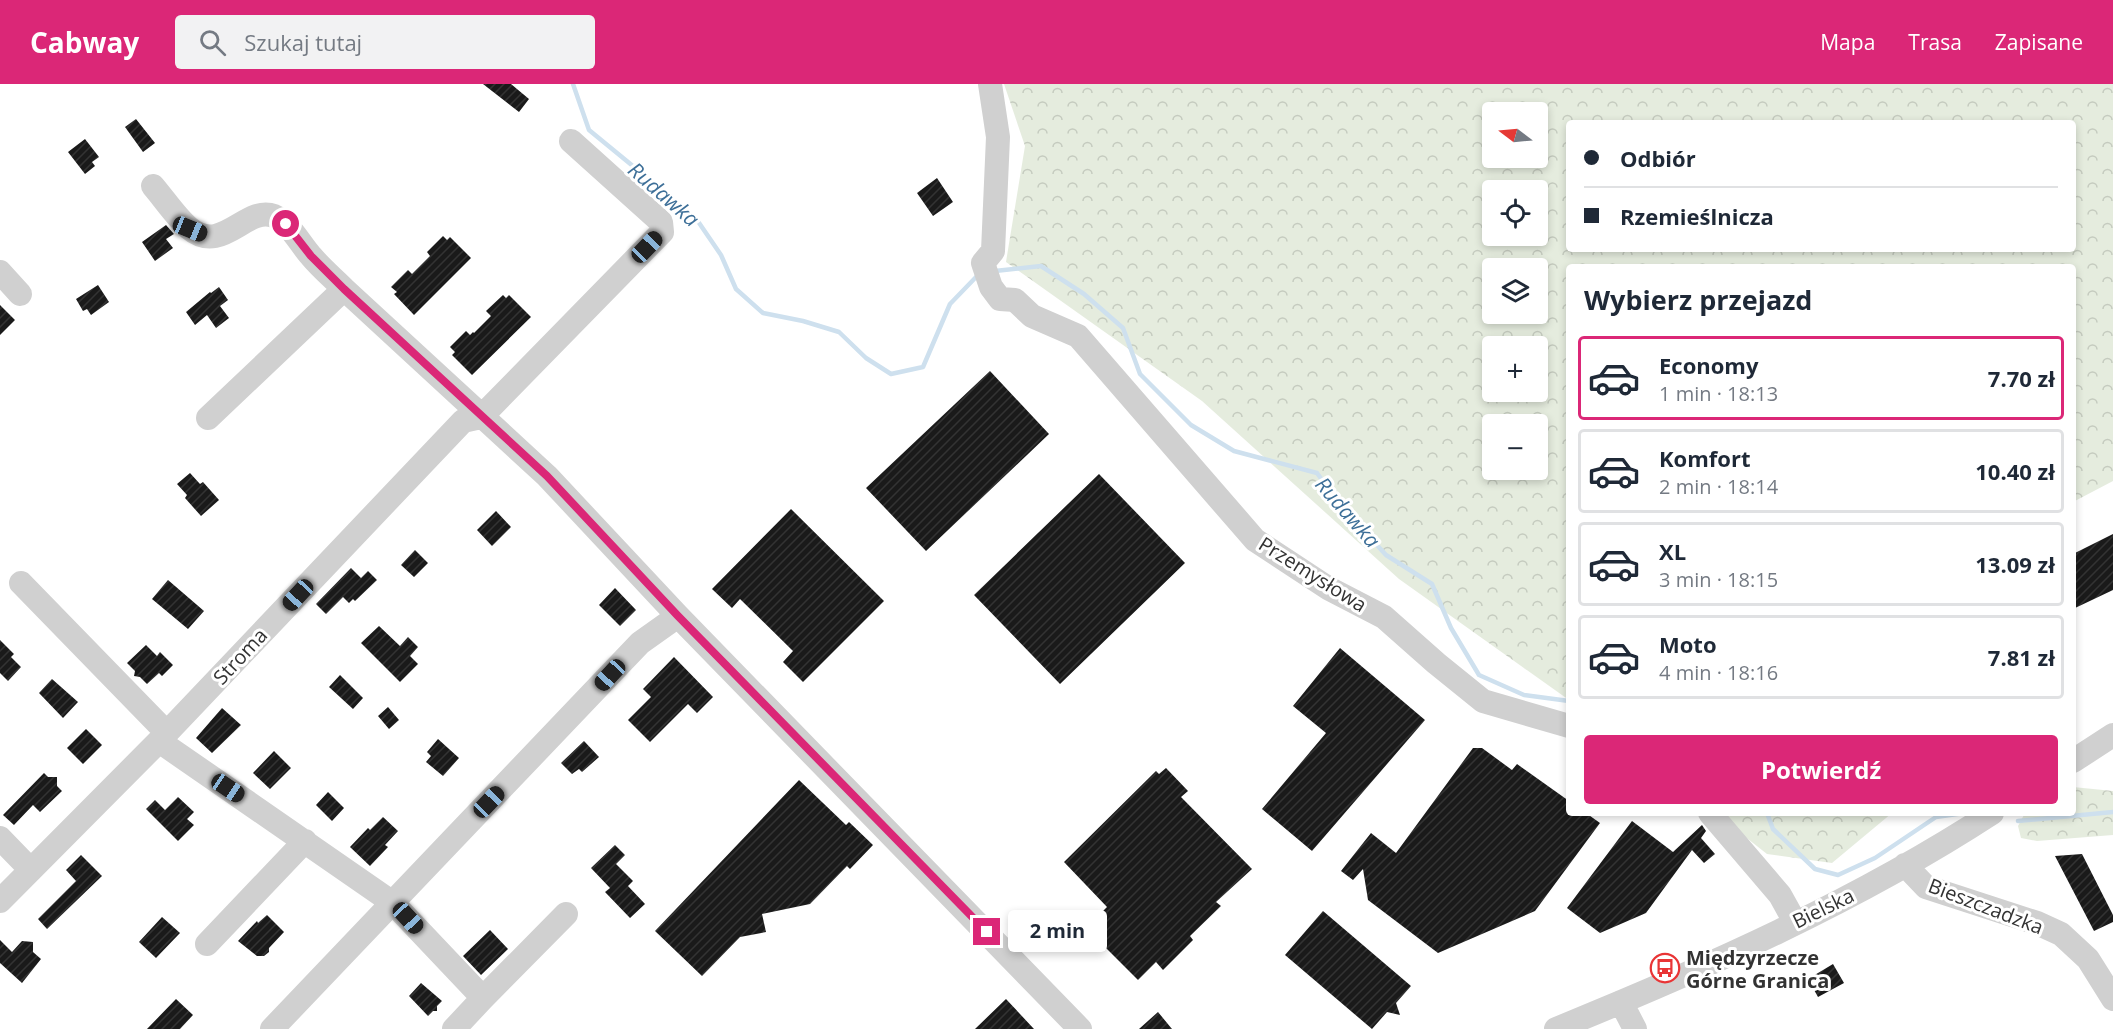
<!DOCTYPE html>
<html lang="pl">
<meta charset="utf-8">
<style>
:root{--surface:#fff;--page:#f2f2f3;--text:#1f2937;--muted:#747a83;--line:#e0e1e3;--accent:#db2777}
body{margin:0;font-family:"Open Sans",sans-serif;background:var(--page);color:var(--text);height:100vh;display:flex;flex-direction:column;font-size:22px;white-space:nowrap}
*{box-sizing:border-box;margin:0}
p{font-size:20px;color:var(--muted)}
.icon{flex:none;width:33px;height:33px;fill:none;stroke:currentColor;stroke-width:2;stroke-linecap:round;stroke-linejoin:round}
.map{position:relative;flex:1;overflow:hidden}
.details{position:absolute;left:1566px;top:180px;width:510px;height:552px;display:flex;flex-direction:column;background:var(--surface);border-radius:6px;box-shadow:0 3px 9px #0003}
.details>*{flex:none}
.banner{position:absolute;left:1566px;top:36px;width:510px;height:132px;border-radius:6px;box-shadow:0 3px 9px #0003;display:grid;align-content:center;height:132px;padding:0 18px;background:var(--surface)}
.needle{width:39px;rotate:286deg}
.controls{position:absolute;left:1482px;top:18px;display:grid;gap:12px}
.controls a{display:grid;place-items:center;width:66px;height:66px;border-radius:6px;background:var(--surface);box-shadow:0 3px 9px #0003;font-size:30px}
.end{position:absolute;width:27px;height:27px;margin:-14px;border:8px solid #db2777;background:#fff;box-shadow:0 0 0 3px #fff}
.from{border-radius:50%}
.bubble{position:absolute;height:42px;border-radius:6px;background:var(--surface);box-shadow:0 3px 9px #0003;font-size:20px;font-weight:700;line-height:42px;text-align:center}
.car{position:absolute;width:18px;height:36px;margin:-18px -9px;border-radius:8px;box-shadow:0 0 4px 2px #0007;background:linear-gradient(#222 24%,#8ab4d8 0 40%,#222 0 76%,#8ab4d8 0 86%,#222 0)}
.banner b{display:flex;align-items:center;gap:21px;height:57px;font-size:22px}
.banner b+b{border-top:2px solid var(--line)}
.banner i{width:15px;height:15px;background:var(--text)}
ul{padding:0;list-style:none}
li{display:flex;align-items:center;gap:18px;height:84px;margin:0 12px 9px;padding:0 6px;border:3px solid var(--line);border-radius:6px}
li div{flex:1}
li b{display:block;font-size:22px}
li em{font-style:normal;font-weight:700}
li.on{border-color:var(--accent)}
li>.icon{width:54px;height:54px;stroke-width:1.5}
h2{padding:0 18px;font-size:27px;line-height:72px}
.action{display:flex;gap:12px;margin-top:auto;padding:12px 18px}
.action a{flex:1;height:69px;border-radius:6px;background:var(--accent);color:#fff;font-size:24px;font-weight:700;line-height:69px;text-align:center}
header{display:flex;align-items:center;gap:36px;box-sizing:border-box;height:84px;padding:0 30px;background:var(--accent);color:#fff}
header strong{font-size:28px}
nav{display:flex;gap:33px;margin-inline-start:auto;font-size:21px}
.search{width:420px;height:54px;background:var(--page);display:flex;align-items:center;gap:15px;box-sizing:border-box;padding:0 21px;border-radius:6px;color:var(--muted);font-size:22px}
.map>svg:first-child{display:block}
.forest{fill:url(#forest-crowns);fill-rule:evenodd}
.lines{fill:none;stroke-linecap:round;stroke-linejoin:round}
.stream{stroke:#cee0ee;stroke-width:4.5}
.building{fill:url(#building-hatch)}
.minor{stroke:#d0d0d0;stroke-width:24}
.route{stroke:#db2777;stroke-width:8}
.labels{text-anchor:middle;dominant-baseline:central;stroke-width:6;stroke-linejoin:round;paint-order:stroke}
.street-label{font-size:20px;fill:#333;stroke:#fff}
.poi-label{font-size:20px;font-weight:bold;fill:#333;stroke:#fff;text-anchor:start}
.water-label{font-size:21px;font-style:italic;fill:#3d6f98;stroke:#fff}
</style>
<header>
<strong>Cabway</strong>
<div class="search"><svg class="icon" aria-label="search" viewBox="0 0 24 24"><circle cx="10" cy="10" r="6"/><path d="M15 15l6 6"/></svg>Szukaj tutaj</div>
<nav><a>Mapa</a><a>Trasa</a><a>Zapisane</a></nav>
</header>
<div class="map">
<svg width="2113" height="945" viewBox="0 0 2113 945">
<defs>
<pattern id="forest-crowns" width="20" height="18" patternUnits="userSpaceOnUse" patternTransform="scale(1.5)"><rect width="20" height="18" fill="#e5ecde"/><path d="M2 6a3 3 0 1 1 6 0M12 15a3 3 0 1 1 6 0" fill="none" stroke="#c5cbbf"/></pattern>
<pattern id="building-hatch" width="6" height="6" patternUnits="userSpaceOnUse" patternTransform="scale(1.5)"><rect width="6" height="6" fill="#1a1a1a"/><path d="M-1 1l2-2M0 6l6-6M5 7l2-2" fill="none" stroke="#333"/></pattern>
</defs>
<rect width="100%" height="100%" fill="#fff"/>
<path class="forest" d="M 1004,0 L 2113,0 L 2113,397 L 2073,418 L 2073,183 L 1569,183 L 1569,616 L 1399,495 L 1202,317 L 1006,178 L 1025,62 ZM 1492,28 L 1538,28 L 1538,74 L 1492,74 ZM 1569,39 L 2073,39 L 2073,165 L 1569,165 ZM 1492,106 L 1538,106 L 1538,152 L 1492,152 ZM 1492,184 L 1538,184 L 1538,230 L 1492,230 ZM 1492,262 L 1538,262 L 1538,308 L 1492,308 ZM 1492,340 L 1538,340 L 1538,386 L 1492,386 Z
M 2073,703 L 2113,707 L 2113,751 L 2037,757 L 2021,754 L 2018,742 L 2025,729 L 2073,729 Z
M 1715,729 L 1892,729 L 1832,779 L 1767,770 Z"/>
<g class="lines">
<path class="stream" d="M 573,0 L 589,46 L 695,133 L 721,171 L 736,205 L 763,229 L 803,237 L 839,248 L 866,274 L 891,290 L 923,283 L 950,220 L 978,191
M 995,187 L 1041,182 L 1084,210 L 1123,244 L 1140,290 L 1191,341 L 1234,367 L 1317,389 L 1341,422 L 1386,471 L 1432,500 L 1451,544 L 1479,591 L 1524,611 L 1569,617
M 1767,729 L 1773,745 L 1815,785 L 1838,791 L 1875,774 L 1936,733 L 1964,729
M 2018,737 L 2113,728"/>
</g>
<path class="building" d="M 483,0 L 511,0 L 529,15 L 519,28 Z
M 136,35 L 155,59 L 143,68 L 125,43 Z
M 85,55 L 99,73 L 92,78 L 95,82 L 85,90 L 68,68 Z
M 937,94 L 953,118 L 933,132 L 917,109 Z
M 166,141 L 174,150 L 166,155 L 173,164 L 155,177 L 142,158 Z
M 443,152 L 447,156 L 450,153 L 471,174 L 414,231 L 394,210 L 397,208 L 391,203 L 408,186 L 412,190 L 430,172 L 427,168 Z
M 98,201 L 109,218 L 91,231 L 87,225 L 83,227 L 76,215 Z
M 219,203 L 228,216 L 220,222 L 229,234 L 216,244 L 207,231 L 195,241 L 186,228 L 210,208 L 211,209 Z
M 503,211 L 506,214 L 509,211 L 531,233 L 472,291 L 452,271 L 455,268 L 450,263 L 466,247 L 470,251 L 473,248 L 474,249 L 491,232 L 486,227 Z
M 0,221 L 15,236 L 0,251 Z
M 990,287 L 1049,350 L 926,467 L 866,404 Z
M 190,389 L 200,400 L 203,398 L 219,416 L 201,432 L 185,414 L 187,411 L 177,400 Z
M 1099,390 L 1185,479 L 1060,600 L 974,511 Z
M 791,425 L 884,517 L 803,598 L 783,578 L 793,567 L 740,515 L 732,524 L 712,505 Z
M 496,427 L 511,443 L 492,462 L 477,446 Z
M 2113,450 L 2113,506 L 2073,525 L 2073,470 Z
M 415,466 L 428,479 L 414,493 L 401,481 Z
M 351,484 L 361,494 L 368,487 L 377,496 L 355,517 L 353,515 L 349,519 L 343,513 L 326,530 L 316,520 Z
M 168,496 L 204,527 L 188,545 L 152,515 Z
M 615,504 L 636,526 L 620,542 L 599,521 Z
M 379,542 L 400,562 L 408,553 L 418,563 L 410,572 L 418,580 L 400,598 L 361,559 Z
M 0,556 L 14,570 L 11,573 L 21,583 L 8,597 L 0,589 Z
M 146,561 L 157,572 L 160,568 L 173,581 L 162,592 L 159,589 L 147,600 L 140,593 L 134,592 L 135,587 L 127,579 Z
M 1340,564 L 1425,636 L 1312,767 L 1262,725 L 1326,649 L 1293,622 Z
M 674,573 L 713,613 L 697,629 L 688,620 L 650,658 L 628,636 L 651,613 L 643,605 Z
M 340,591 L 363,614 L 353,625 L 329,603 Z
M 52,595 L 78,618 L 63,634 L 39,609 Z
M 388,623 L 399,636 L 389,645 L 378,632 Z
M 222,624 L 241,641 L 212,669 L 196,654 Z
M 86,645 L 102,661 L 83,680 L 67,664 Z
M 438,655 L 459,674 L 443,692 L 426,678 L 431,672 L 427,668 Z
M 584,657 L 599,673 L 582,688 L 579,685 L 572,690 L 561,679 Z
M 1473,664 L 1482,664 L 1512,686 L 1517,680 L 1569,717 L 1569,729 L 1586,729 L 1600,739 L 1535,827 L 1438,869 L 1368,816 L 1363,785 L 1353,796 L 1341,787 L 1371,749 L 1396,769 Z
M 274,667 L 291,684 L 270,705 L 253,689 Z
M 1166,684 L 1188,707 L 1181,713 L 1252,785 L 1216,818 L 1221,822 L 1190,852 L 1193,856 L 1163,886 L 1156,878 L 1138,896 L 1086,844 L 1107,823 L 1064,778 L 1156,687 L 1159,690 Z
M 44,689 L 48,693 L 57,693 L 57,702 L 62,707 L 40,728 L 33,721 L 14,741 L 3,731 Z
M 799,696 L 846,741 L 849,738 L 873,761 L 850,785 L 847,782 L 810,820 L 762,830 L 766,848 L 740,853 L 702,892 L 655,847 Z
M 328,708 L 344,724 L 332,737 L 316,721 Z
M 178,713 L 194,728 L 187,735 L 194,741 L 178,757 L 146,725 L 155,716 L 165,726 Z
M 383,733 L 398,747 L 385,761 L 388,763 L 370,782 L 350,763 L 368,744 L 370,746 Z
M 1632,737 L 1673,768 L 1702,741 L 1706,747 L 1701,754 L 1715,770 L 1704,779 L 1692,766 L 1646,829 L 1600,849 L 1567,824 Z
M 615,761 L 625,771 L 616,780 L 633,797 L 628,802 L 645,820 L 630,834 L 605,808 L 610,804 L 591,784 Z
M 2082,770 L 2113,831 L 2113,838 L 2094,847 L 2055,772 Z
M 81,771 L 102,792 L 47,845 L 38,835 L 76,797 L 66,786 Z
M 1323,827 L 1411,902 L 1396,919 L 1400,931 L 1387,928 L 1372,945 L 1285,871 Z
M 267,831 L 284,848 L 269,864 L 269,868 L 264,872 L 257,872 L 238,857 L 257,837 L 258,839 Z
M 162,833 L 180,849 L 156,874 L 139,858 Z
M 490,846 L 508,865 L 481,891 L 463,872 Z
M 0,856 L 12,868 L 22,857 L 33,858 L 33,868 L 41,875 L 22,899 L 0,879 Z
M 1833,880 L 1844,899 L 1818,913 L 1808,895 Z
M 421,899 L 442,917 L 437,922 L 437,927 L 433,927 L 428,932 L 409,912 Z
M 176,915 L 193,931 L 180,945 L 147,945 Z
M 1006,915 L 1034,945 L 975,945 Z
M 1158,928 L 1172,945 L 1139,945 Z"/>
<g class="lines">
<path class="minor" d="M 990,0 L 998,53 L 993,167 L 983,179 L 991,203 L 1000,215 L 1015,216 L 1032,232 L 1078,252 L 1255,456 L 1328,504 L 1384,533 L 1436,579 L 1483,617 L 1569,642
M 153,102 C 165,116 176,133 189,144 C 222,172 246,121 274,132 C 290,139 300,160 311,172 C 321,184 333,194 344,205 L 547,392 L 678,532 L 1080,945
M 0,188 L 20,210
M 481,333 L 662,148 L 661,138 L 571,57
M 208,334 L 344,205
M 21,499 L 167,649
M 159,657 L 393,819 L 483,914 L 566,830
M 2073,677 L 2113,651
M 1710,729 L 1780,811 L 1795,838
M 0,754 L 31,786
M 1905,781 L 1926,803 L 2037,839 L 2061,850 L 2088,875 L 2113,915
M 0,817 L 159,657 L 463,337 L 481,333
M 207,860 L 305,757
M 1621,918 L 1635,945
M 272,945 L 640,559 L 678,532
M 454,945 L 483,914
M 1556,945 C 1706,884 1857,817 1992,729"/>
</g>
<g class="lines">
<path class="route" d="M 286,140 L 311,172 L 344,205 L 547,392 L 678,532 L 987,848"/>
</g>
<defs>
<g id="bus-ring" transform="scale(1.5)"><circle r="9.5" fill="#fff" stroke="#e93536" stroke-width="1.5"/><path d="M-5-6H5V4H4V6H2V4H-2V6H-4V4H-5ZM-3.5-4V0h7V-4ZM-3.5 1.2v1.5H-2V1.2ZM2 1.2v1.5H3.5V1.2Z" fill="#e93536"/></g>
</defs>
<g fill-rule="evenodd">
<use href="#bus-ring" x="1665" y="884"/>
</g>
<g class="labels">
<g class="street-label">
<text transform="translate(1313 490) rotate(32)">Przemysłowa</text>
<text transform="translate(240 572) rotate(-47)">Stroma</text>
<text transform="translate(1986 822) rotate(21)">Bieszczadzka</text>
<text transform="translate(1823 824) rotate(-26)">Bielska</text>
</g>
<g class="poi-label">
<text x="1686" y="873">Międzyrzecze<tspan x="1686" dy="23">Górne Granica</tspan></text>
</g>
<g class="water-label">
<text transform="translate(664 110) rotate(41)">Rudawka</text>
<text transform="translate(1348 428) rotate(49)">Rudawka</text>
</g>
</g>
</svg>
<div class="controls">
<a><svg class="needle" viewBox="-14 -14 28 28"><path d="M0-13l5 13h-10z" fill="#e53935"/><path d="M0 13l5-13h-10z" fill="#747a83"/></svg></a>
<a><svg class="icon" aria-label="locate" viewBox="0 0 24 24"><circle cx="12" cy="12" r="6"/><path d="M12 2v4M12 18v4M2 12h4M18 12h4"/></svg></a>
<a><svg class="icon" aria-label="layers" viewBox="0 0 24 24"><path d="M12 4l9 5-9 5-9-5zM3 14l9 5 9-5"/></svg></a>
<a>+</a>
<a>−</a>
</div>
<i class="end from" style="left:286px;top:140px"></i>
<i class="end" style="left:987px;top:848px"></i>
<div class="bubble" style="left:1008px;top:826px;width:99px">2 min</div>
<i class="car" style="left:190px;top:145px;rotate:112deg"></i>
<i class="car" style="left:647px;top:163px;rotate:44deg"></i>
<i class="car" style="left:298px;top:511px;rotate:223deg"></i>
<i class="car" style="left:610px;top:591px;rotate:223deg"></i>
<i class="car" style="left:228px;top:704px;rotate:124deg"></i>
<i class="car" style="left:489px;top:718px;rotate:44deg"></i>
<i class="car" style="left:408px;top:834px;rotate:137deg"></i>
<div class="banner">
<b><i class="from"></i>Odbiór</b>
<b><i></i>Rzemieślnicza</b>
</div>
<section class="details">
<h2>Wybierz przejazd</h2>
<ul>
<li class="on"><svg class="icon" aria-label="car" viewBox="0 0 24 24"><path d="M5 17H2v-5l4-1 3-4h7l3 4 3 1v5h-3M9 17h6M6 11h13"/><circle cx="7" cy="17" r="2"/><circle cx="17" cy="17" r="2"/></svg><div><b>Economy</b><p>1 min · 18:13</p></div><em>7.70 zł</em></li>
<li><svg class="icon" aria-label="car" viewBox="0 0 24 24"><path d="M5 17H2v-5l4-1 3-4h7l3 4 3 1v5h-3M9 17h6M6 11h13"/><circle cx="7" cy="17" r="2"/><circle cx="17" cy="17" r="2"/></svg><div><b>Komfort</b><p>2 min · 18:14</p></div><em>10.40 zł</em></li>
<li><svg class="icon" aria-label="car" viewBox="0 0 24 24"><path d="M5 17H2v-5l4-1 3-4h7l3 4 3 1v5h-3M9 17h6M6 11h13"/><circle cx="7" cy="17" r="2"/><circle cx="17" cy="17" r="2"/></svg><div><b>XL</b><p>3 min · 18:15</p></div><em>13.09 zł</em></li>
<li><svg class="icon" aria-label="car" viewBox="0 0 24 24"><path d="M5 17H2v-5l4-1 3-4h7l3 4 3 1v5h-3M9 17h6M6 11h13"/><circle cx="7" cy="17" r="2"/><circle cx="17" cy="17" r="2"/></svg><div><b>Moto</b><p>4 min · 18:16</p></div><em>7.81 zł</em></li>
</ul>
<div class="action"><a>Potwierdź</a></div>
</section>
</div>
